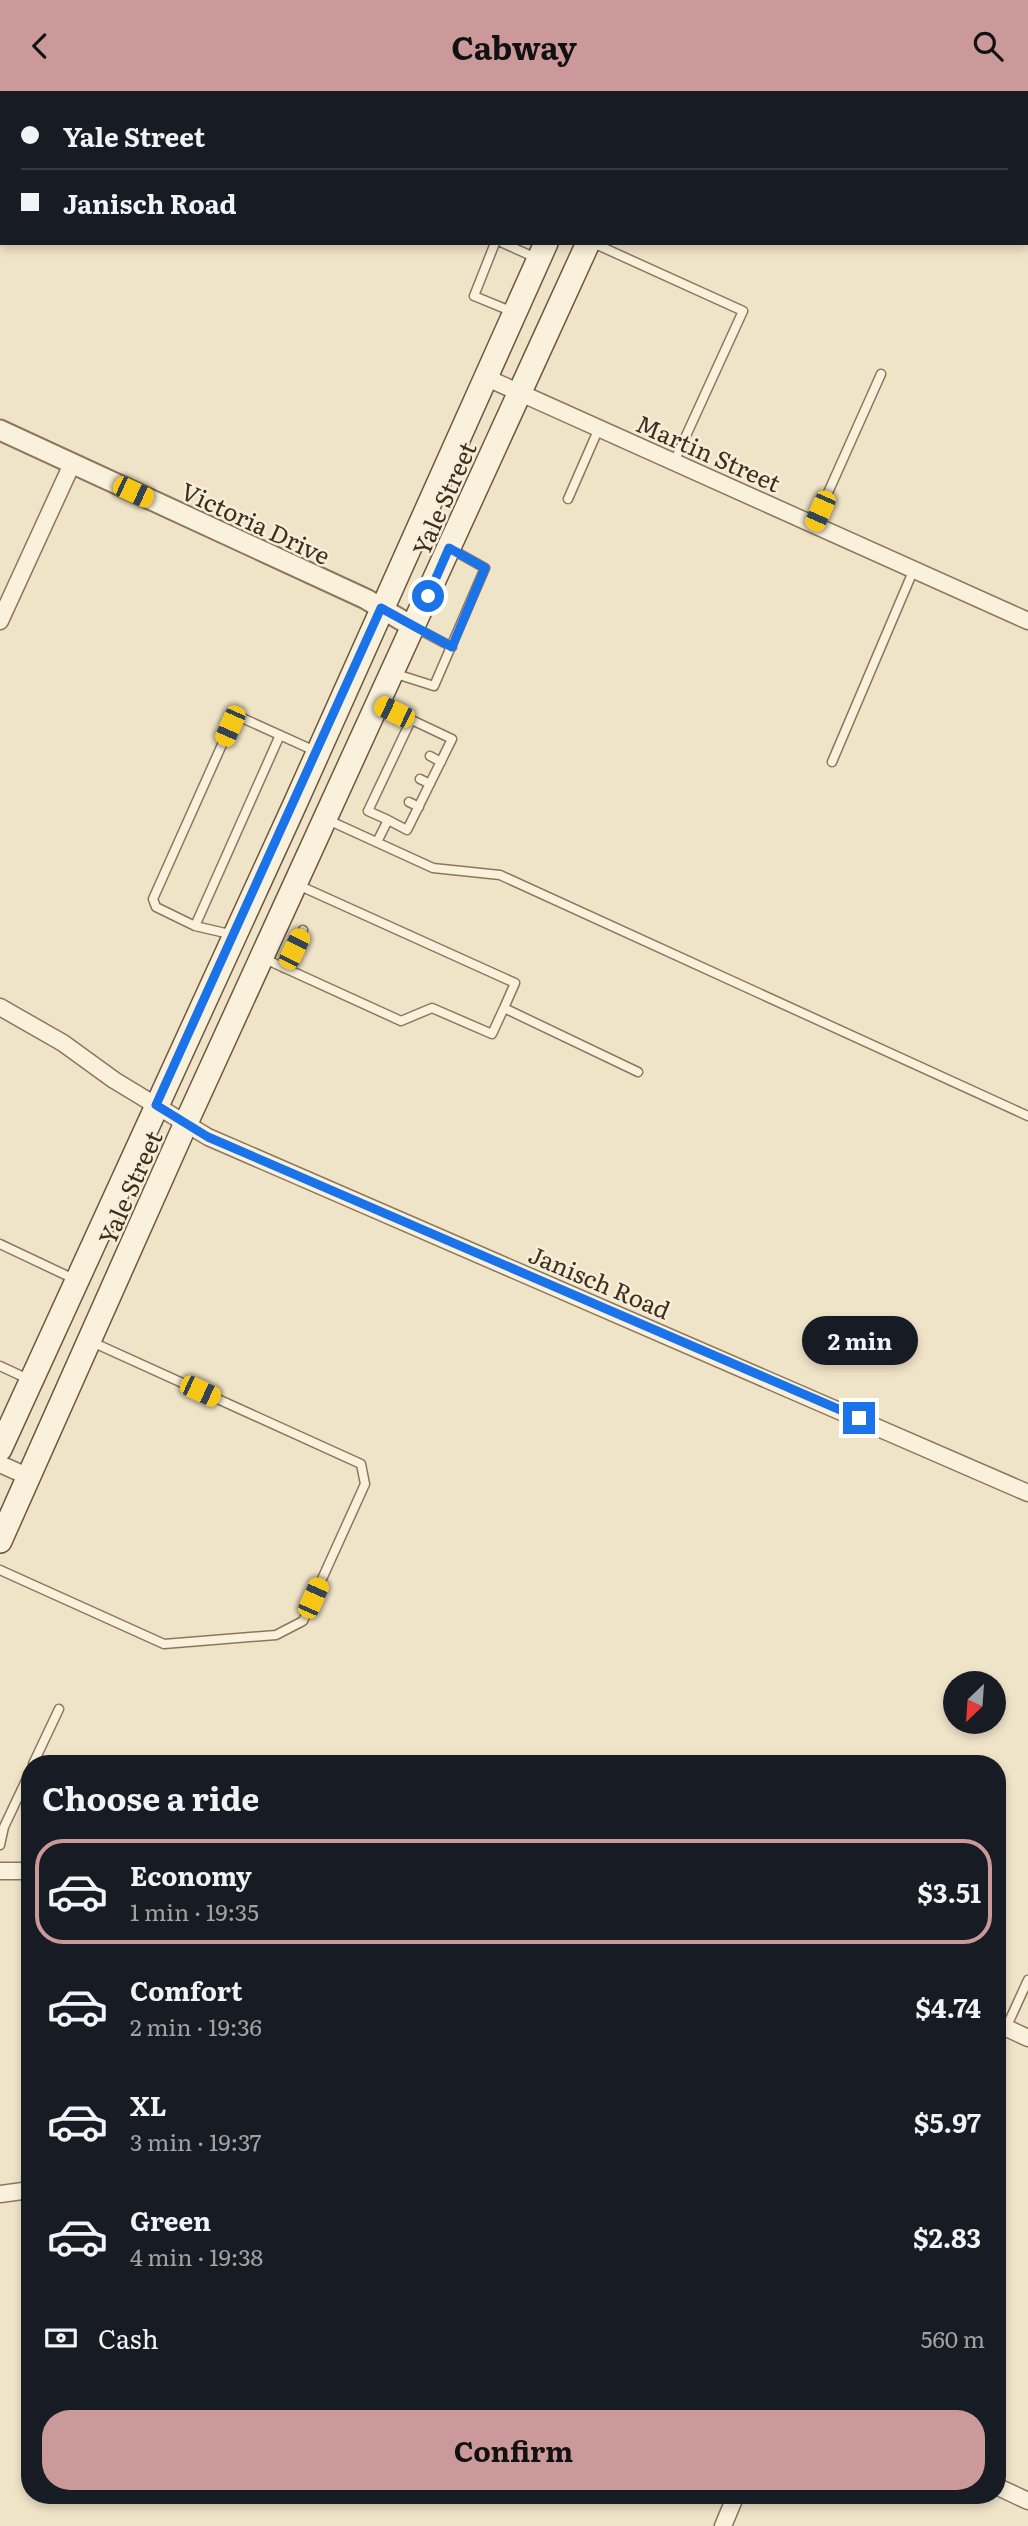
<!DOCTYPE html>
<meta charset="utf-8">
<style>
:root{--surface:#171b24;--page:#20242c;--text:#f1f3f6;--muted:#9ea1a6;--line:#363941;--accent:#cc999b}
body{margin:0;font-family:Literata,serif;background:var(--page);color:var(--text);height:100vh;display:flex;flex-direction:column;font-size:26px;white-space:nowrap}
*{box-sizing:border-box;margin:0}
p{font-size:23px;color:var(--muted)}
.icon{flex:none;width:38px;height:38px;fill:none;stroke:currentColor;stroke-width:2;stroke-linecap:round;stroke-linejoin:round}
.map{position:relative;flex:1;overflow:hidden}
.details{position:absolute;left:21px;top:1664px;width:985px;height:749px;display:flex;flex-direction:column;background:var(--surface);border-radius:28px;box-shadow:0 4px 10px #0003}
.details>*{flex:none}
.guide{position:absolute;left:0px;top:0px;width:1029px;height:154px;box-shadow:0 4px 10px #0003;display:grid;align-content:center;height:154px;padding:0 21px;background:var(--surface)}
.needle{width:46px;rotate:205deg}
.buttons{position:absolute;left:943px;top:1580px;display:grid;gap:14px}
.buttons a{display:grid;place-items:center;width:63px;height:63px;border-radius:50%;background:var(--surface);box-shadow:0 4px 10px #0003;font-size:35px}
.end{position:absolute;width:32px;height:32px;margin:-16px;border:9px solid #1a73e8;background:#fff;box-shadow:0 0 0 4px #fff}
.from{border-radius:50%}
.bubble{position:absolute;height:49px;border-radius:24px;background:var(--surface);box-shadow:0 4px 10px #0003;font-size:23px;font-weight:700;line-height:49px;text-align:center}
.car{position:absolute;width:21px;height:42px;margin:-21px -10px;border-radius:9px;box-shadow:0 0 5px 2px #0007;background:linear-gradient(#f5c518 24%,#345 0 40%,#f5c518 0 76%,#345 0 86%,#f5c518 0)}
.guide b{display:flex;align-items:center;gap:24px;height:66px;font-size:26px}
.guide b+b{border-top:2px solid var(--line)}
.guide i{width:18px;height:18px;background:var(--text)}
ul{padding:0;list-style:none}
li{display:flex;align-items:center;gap:21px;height:105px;margin:0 14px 10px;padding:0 7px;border:4px solid transparent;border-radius:28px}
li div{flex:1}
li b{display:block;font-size:26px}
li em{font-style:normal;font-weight:700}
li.current{border-color:var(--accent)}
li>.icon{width:63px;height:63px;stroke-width:1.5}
h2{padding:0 21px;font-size:32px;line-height:84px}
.pay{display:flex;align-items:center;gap:18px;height:77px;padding:0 21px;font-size:26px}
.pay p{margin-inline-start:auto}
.button{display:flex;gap:14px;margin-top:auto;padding:14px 21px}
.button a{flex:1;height:80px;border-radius:28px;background:var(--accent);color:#111;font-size:28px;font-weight:700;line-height:80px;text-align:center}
header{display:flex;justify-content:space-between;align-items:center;height:91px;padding:0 21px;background:var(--accent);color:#111;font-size:32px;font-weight:700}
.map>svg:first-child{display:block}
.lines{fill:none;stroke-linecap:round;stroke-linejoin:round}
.service-casing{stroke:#8d765c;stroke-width:11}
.minor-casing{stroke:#8d765c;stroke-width:19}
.tertiary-casing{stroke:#8d765c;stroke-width:23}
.secondary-casing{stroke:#6f573f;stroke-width:26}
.service{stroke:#faf1dc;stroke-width:8}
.minor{stroke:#faf1dc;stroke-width:16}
.tertiary{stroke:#faf1dc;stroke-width:19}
.secondary{stroke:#faf1dc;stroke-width:23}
.route{stroke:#1a73e8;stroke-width:9}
.labels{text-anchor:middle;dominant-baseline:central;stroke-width:5;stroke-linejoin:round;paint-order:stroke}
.street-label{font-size:24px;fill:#3d2e20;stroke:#f7eed8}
</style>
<header><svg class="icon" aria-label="back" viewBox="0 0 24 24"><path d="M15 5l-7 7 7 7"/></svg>Cabway<svg class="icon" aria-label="search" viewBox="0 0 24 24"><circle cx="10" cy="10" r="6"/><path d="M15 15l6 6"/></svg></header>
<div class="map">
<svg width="1028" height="2435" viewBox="0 0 1028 2435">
<rect width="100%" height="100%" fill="#f0e4c8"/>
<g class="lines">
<g class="service-casing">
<path id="service" d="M 799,0 L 803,2
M 495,152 L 474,205 L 513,221
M 503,152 L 536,167
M 593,152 L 743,220 L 674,371
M 568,408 L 599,337
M 814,433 L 881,283
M 416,537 L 452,556
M 393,582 L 434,595 L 485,477 L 451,458
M 430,665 L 441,671
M 832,671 L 914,478
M 420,688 L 430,693
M 409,711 L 419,716
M 328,729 L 433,777 L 500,784 L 1028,1025
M 388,729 L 368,720 L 411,629
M 377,751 L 388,729 L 407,739 L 452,648 L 380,614
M 298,794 L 515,892 L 504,917 L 638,981
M 195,835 L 280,644
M 234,844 L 195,835 L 156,816 L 153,808 L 233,629 L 240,626 L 315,660
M 265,868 L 401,930 L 432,917 L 492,943 L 504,917
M 284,877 L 303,839
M 0,1153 L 74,1188
M 0,1275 L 28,1288
M 0,1479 L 164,1553 L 276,1544 L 303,1530 L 365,1393 L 361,1373 L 92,1251
M 33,1673 L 59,1618
M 0,1754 L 4,1736 L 30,1681
M 1006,1937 L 1028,1889"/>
</g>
<g class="minor-casing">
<path id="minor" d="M 92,0 L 92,2
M 143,0 L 143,2
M 333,0 L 337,2
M 487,287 L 1028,530
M 0,530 L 72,373
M 0,916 L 63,952 L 114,989 L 208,1046 L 1028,1402
M 0,1373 L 29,1386
M 0,1780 L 30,1780
M 998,1933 L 1028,1947
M 0,2103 L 30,2099
M 998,2396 L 1028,2410
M 723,2435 L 736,2404"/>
</g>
<g class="tertiary-casing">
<path id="tertiary" d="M 0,339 L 366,508 L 413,536"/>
</g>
<g class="secondary-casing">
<path id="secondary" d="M 613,2 L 614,0
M 656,2 L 657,0
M 0,1358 L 295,713 L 546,152
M 0,1450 L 186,1032 L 588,152"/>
</g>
<use href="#service" class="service"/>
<use href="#minor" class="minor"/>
<use href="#tertiary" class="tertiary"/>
<use href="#secondary" class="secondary"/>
</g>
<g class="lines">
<path class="route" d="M 428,505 L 449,457 L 485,477 L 452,556 L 381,517 L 156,1014 L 208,1046 L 859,1327"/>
</g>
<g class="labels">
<g class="street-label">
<text transform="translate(709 361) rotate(24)">Martin Street</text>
<text transform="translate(443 407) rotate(-66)">Yale Street</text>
<text transform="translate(256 431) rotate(25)">Victoria Drive</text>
<text transform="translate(129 1096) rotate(-66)">Yale Street</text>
<text transform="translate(600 1190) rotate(23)">Janisch Road</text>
</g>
</g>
</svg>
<div class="buttons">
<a><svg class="needle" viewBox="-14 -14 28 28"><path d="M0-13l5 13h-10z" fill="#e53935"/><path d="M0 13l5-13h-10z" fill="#9ea1a6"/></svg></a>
</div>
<i class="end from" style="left:428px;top:505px"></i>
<i class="end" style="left:859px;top:1327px"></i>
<div class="bubble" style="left:802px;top:1225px;width:116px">2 min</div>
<i class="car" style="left:133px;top:401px;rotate:115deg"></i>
<i class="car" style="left:820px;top:420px;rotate:204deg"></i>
<i class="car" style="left:394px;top:621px;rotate:296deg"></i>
<i class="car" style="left:230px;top:635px;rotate:204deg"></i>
<i class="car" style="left:294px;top:858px;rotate:26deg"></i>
<i class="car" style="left:200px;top:1300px;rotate:115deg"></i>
<i class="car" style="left:313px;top:1507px;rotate:24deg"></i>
<div class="guide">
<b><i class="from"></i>Yale Street</b>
<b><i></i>Janisch Road</b>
</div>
<section class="details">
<h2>Choose a ride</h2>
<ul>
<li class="current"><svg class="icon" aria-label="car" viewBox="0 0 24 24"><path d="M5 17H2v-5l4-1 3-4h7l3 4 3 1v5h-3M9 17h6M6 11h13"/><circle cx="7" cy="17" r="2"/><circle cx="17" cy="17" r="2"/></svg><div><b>Economy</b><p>1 min · 19:35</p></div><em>$3.51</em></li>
<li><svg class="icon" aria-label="car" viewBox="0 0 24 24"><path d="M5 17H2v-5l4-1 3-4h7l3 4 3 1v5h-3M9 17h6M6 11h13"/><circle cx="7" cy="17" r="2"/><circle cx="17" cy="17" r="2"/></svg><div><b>Comfort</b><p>2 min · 19:36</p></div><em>$4.74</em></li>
<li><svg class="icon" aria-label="car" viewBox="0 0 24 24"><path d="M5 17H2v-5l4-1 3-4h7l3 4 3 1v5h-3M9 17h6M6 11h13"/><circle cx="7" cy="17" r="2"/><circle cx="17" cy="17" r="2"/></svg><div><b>XL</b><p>3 min · 19:37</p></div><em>$5.97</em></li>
<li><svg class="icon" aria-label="car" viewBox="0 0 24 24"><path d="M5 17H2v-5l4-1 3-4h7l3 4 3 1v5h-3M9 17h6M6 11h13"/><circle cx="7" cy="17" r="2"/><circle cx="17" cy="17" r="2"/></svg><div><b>Green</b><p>4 min · 19:38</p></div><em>$2.83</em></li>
</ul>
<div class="pay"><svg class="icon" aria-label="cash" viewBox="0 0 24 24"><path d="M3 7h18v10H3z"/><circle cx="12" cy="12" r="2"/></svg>Cash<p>560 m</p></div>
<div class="button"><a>Confirm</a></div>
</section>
</div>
